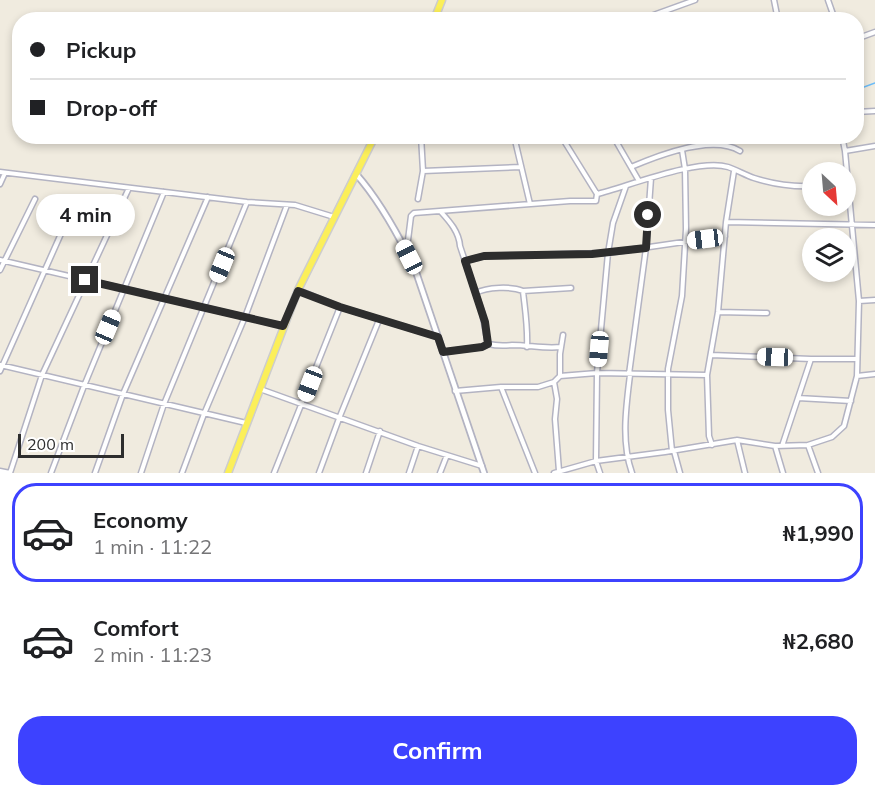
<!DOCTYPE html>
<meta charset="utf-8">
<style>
:root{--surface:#fff;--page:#f6f6f6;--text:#202124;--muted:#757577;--line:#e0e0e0;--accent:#3d42ff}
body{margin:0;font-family:Mulish,sans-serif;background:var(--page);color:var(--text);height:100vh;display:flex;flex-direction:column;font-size:22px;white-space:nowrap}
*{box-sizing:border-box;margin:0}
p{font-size:20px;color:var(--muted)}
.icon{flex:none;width:33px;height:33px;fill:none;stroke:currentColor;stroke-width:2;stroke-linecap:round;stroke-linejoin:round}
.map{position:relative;height:473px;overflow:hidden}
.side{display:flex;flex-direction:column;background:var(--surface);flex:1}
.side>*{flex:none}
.top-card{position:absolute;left:12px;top:12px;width:852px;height:132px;border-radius:24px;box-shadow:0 3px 9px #0003;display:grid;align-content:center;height:132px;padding:0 18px;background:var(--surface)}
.needle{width:39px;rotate:154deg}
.fabs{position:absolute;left:802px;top:162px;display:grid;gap:12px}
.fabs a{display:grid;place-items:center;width:54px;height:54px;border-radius:50%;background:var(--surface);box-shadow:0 3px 9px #0003;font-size:30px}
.scale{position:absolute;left:18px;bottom:15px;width:106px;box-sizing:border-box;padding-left:6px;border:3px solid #2d2d2d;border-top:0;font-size:16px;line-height:21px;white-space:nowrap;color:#2d2d2d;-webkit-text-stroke:4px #fff;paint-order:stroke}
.end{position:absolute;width:27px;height:27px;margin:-14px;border:8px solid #2d2d2d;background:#fff;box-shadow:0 0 0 3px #fff}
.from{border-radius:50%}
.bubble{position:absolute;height:42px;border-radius:21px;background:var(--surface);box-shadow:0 3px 9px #0003;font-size:20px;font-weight:700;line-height:42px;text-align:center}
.car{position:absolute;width:18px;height:36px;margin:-18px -9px;border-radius:8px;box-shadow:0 0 4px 2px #0007;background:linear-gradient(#fff 24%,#345 0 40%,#fff 0 76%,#345 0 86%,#fff 0)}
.top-card b{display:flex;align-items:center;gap:21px;height:57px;font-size:22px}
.top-card b+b{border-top:2px solid var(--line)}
.top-card i{width:15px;height:15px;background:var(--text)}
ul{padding:10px 0 0;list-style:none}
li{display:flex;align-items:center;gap:18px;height:99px;margin:0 12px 9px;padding:0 6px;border:3px solid transparent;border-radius:24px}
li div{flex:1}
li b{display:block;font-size:22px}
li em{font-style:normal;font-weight:700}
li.on{border-color:var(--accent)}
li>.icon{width:54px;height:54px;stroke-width:1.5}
.primary-button{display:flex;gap:12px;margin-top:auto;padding:12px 18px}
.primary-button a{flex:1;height:69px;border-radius:24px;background:var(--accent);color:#fff;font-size:24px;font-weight:700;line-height:69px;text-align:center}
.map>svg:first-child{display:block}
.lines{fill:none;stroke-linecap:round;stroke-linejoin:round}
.stream{stroke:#6cbcf8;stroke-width:1.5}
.minor-casing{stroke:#b3b3c2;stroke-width:7}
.tertiary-casing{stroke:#b3b3c2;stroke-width:8}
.primary-casing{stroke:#cdcdcd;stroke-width:9}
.minor{stroke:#fff;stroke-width:4}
.tertiary{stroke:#fff;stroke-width:4.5}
.primary{stroke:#fbef59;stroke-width:6}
.route{stroke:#2d2d2d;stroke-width:8}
</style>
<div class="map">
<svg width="875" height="473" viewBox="0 0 875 473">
<rect width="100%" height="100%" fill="#f0ebdf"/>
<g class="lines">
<path class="stream" d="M 856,90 L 875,83"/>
<g class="minor-casing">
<path id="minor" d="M 774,0 L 778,20
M 828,0 L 835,20
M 648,17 L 695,0
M 856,39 L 875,32
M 856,112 L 875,111
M 514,136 L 530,204
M 561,136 L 597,194
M 613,136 L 639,181
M 842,136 L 845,151
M 373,140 L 401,136
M 631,167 C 659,155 712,134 740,151
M 423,171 L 521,167
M 0,172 L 247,202 L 295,205 L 334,217
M 0,184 L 5,173
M 597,194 C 629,186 698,158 728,167 C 737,170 745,175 754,178 C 773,184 793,187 813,186
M 418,199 L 423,171 L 421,136
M 441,212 C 450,222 459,232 460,246 L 482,312 L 488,344
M 726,222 L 875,225
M 404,246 L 408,240 L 411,216 L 414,213 L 570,201 L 596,201 L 597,194
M 0,260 L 283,326
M 465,261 L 484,256 L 608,253 L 725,236
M 0,270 L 35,199
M 298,290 L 340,307 L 438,337
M 523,291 C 525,310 528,327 527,347
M 476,293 C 487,287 511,286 523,291 L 571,288
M 859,301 L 875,300
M 718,312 L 767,313
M 443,352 L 482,347 L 488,344 C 497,346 503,346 512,345 C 529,345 544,349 561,347
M 711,355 L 811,359 L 857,359
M 0,365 L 246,423
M 0,371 L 72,209
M 629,374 L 646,248 L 651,178
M 560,375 L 560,354 L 563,335
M 630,375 C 626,407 621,442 632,473
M 857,376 L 875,374
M 554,382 L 557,399 L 555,419 L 559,471
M 501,387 L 535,473
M 260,389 L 418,446 L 482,466
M 455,391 L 501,387 L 538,387 L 554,382 L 560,376 L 597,373 L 707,375
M 798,398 L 851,401
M 737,440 L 745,473
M 712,445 L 709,436 L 707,375 L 718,312 L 726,222 L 734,171
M 808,445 L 818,473
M 775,446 L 783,473
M 782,446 L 811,359
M 672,451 L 668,410 L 668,369 L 682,296 L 686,229 L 685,169 L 682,150
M 674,451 L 680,473
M 0,471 L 10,473
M 10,473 L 42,375 L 129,188
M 51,473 L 84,386 L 164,192
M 95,473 L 123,394 L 208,197
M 141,473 L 164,404 L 247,202
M 182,473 L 204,414 L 245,317 L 287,205
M 274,473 L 340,307
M 319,473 L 340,416 L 379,320
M 366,473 L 380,431
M 409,473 L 418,446
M 440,473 L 447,455
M 554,473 L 596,461 L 665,452 L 737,440 L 775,446 L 808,445 L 832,437 L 844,426 L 857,376 L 859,301 L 845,151 L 875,146
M 600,473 L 596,461 L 597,373 L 608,253 L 613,223 L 626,186"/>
</g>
<g class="tertiary-casing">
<path id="tertiary" d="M 356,174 C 380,201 399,236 415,269 L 484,473"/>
</g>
<g class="primary-casing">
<path id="primary" d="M 434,20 L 442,0
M 228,473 L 298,290 L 375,136"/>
</g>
<use href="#minor" class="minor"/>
<use href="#tertiary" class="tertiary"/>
<use href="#primary" class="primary"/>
</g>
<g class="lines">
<path class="route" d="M 85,280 L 283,326 L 298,291 L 340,307 L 438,337 L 443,352 L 482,347 L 488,344 L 485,322 L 465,261 L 484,256 L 592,254 L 646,248 L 648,215"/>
</g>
</svg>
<div class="fabs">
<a><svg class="needle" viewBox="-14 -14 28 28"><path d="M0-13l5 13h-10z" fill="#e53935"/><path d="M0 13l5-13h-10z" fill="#757577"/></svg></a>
<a><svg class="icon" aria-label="layers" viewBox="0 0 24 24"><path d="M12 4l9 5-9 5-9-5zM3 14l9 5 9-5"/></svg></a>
</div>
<div class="scale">200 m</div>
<i class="end from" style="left:648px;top:215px"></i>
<i class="end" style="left:85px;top:280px"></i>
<div class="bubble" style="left:36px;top:194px;width:99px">4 min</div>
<i class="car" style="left:705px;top:239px;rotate:263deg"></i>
<i class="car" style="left:409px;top:257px;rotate:333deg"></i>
<i class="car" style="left:222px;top:265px;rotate:202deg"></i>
<i class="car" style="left:108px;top:327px;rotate:23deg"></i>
<i class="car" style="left:599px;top:349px;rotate:185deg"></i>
<i class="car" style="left:775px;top:357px;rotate:272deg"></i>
<i class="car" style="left:310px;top:384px;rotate:201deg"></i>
<div class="top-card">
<b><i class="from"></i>Pickup</b>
<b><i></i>Drop-off</b>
</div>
</div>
<section class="side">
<ul>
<li class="on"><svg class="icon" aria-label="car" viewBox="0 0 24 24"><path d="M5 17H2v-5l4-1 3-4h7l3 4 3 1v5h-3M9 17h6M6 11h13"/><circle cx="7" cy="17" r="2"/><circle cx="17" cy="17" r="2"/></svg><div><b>Economy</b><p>1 min · 11:22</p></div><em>₦1,990</em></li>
<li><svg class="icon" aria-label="car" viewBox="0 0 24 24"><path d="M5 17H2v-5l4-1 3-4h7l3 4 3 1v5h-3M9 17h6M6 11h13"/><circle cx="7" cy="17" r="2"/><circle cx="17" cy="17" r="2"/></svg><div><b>Comfort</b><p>2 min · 11:23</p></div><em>₦2,680</em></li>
</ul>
<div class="primary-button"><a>Confirm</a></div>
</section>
